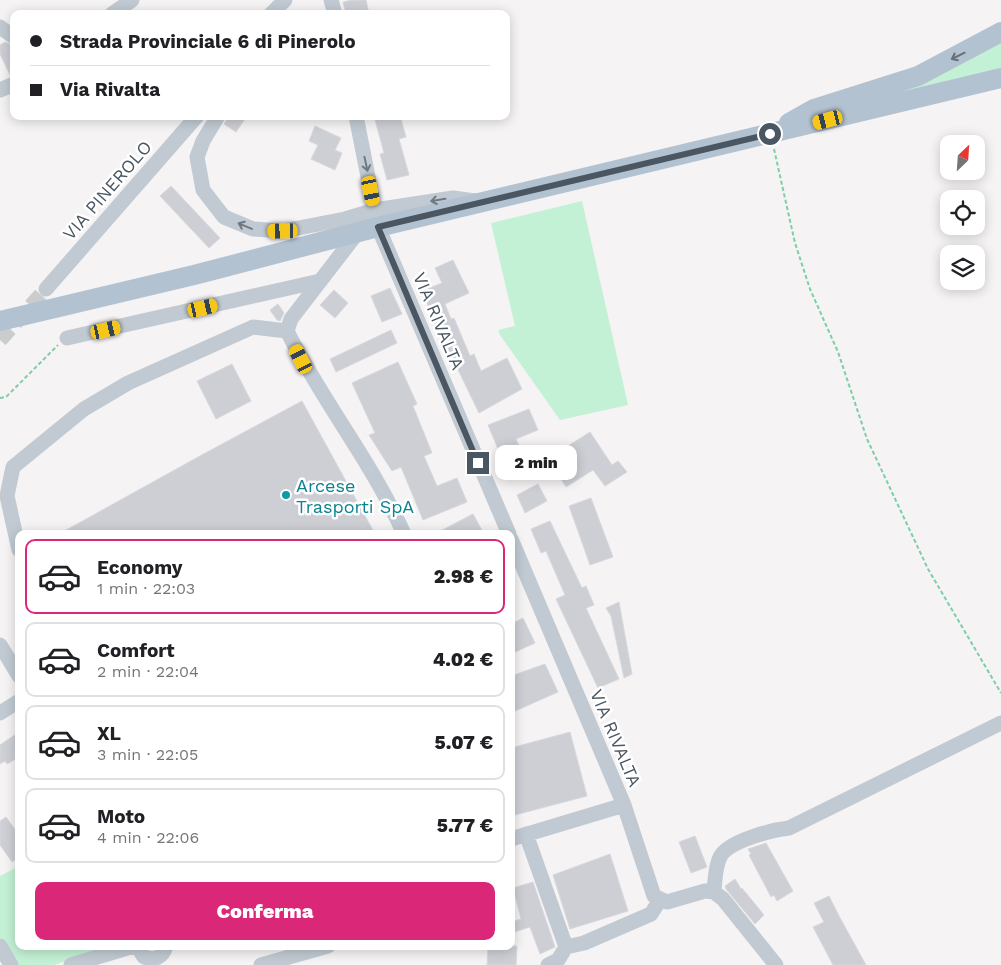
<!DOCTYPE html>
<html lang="it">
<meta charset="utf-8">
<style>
:root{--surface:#fff;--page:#f2f2f2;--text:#202124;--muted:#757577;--line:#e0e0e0;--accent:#db2777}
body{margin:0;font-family:"Work Sans",sans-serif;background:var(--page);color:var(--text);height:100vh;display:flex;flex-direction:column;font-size:19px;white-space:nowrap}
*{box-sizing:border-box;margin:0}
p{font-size:16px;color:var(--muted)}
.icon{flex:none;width:28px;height:28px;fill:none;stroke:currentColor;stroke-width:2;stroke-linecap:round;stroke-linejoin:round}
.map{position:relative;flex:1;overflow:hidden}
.panel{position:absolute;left:15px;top:530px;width:500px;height:420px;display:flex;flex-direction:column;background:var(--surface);border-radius:10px;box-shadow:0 2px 12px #0003}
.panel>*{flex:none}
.banner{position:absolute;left:10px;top:10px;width:500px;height:110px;border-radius:10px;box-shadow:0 2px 12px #0003;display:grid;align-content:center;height:110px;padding:0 20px;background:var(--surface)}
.needle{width:32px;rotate:25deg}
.fabs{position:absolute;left:940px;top:135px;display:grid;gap:10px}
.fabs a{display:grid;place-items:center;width:45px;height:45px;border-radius:10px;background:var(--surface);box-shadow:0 2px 12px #0003;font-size:25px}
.end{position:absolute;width:22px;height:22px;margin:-11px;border:6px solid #4a5661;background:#fff;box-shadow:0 0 0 2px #fff}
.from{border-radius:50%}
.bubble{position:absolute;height:35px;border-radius:10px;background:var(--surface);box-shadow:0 2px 12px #0003;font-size:16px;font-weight:800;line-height:35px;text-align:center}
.car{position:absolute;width:15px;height:30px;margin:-15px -8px;border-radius:6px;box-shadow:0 0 4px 1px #0007;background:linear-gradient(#f5c518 24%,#345 0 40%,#f5c518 0 76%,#345 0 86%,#f5c518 0)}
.banner b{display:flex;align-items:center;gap:18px;height:48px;font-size:19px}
.banner b+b{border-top:1px solid var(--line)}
.banner i{width:12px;height:12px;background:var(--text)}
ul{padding:9px 0 0;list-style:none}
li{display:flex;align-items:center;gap:15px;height:75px;margin:0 10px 8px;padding:0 10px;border:2px solid var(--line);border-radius:10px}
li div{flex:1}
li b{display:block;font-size:19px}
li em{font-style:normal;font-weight:800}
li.selected{border-color:var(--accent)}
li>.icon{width:45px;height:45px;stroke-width:1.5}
.primary-button{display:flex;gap:10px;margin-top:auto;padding:10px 20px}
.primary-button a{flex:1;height:58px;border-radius:10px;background:var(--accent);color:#fff;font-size:20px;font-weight:800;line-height:58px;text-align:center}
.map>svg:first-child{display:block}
.green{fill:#c3f1d5}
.building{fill:#cdcfd5;stroke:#d7d9de}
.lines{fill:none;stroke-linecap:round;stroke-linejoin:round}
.minor-tunnel{stroke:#caccce;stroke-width:15;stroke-dasharray:15 8;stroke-linecap:butt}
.path{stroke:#7ad0a6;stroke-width:2;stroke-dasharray:4 2.5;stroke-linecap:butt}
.minor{stroke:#c1cad2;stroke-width:15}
.major{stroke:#b3c2d1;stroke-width:20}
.oneway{stroke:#64717d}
.oneway2{stroke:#6e7983}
.route{stroke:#4a5661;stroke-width:6}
.culture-dot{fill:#0f9aa8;stroke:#fff;stroke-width:2}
.labels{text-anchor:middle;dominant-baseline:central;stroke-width:5;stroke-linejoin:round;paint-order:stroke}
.street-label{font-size:18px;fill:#4a5661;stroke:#fff}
.culture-label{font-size:18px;fill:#0d838f;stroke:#fff;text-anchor:start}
</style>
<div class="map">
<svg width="1001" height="965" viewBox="0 0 1001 965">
<rect width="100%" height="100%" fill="#f5f3f3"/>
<path class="green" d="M 1001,41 L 1001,68 L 896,93 Z
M 582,201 L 628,405 L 560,420 L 500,335 L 498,330 L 515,326 L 491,223 Z
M 19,866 L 19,946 L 113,946 L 54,965 L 16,965 L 0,937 L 0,876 Z"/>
<path class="building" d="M 352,0 L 366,0 L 369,14 L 346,14 L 343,2 Z
M 5,42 L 14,46 L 14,75 L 10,75 L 0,54 L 0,45 Z
M 229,116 L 247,116 L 236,132 L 224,124 Z
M 374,116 L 400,116 L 406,137 L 399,139 L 409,175 L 387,180 L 380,154 L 384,153 Z
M 315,126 L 341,138 L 335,150 L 342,153 L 335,170 L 311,159 L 318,145 L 309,141 Z
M 171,186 L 220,238 L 209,248 L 160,196 Z
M 453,260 L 469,293 L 445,304 L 451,319 L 454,318 L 470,356 L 474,354 L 481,371 L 507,358 L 522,389 L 479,413 L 448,349 L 446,350 L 422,291 L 442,283 L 435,268 Z
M 390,288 L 402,314 L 382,322 L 371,296 Z
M 334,290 L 348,303 L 335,318 L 320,305 Z
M 278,304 L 284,313 L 280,321 L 277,320 L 270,310 Z
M 391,330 L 397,343 L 336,372 L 330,359 Z
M 398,362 L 417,404 L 413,406 L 432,453 L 424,456 L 437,486 L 457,478 L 467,502 L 423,520 L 401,467 L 392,471 L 369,435 L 375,433 L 352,383 Z
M 232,364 L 251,401 L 216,419 L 197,381 Z
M 302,401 L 375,534 L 59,534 L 198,457 Z
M 529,409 L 538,430 L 516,439 L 531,471 L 511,480 L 488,425 Z
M 590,432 L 612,465 L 618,461 L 627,472 L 605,486 L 593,470 L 566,487 L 558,474 L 572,466 L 563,449 Z
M 538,484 L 547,501 L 525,513 L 517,495 Z
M 591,498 L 613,557 L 590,565 L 569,506 Z
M 473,514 L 484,534 L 435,534 L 469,516 Z
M 550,521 L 582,588 L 586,586 L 594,605 L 586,608 L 619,679 L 598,688 L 556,599 L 565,595 L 546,551 L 541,553 L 531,529 Z
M 619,602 L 632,674 L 624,678 L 611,616 L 606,608 Z
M 523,618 L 535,643 L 511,654 L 511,624 Z
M 545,664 L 558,692 L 513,712 L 511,699 L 515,697 L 511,689 L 511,676 Z
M 19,732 L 19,757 L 7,764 L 5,761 L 0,764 L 0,745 Z
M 570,732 L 587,796 L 511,816 L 511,748 Z
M 6,817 L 19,835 L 19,857 L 12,862 L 0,845 L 0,821 Z
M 695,836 L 707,867 L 691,873 L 679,842 Z
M 766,843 L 793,891 L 777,901 L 774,895 L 771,897 L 749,855 L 751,854 L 748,849 Z
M 610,854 L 628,911 L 570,929 L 553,875 Z
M 735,879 L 741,889 L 742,888 L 764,915 L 755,924 L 726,889 L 725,886 Z
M 533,882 L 555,947 L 540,954 L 530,927 L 511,933 L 511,922 L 521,919 L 513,888 Z
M 829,896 L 838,914 L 866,965 L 833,965 L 813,927 L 824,922 L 814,903 Z
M 488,946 L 517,946 L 516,965 L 487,965 Z"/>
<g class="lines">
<path class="minor-tunnel" d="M 0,340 L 46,289"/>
<path class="path" d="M 774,149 L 795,243 L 810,289 L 838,352 L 867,439 L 928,569 L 1001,693
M 0,398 L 6,397 L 58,345"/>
<path class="minor" d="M 331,0 L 335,14
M 112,14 L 132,0
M 271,14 L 285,0
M 0,27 L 14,37
M 0,90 L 14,84
M 218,116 L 203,141 L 197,157 L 203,190 L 224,217 L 253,229 L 283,231 L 345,219 L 375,210 L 453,198 L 475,201
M 356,116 L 378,227 L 509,534
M 358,232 L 291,319 L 287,331 C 322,401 372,462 404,534
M 46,289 L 197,116
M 67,338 L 320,281
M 511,539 L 624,805 L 654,896 L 667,902 L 705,891 L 714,892
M 19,550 L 7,496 L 13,467 L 84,409 L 128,383 L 253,327 L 287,331
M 0,645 L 19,676
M 0,713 L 19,701
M 526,834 L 566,947 L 558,960 L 548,965
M 511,839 L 624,805
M 714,892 C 715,881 715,867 720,857 C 728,841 772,830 789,828 L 1001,723
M 714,892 L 723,899 L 776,965
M 0,946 L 11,965
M 137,946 L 144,957 C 155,961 163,957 166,946
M 566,947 L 584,943 L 651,914 L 660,900
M 71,965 L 134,946
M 261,965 L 328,946"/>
<path class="major" d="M 789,123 L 814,109 L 918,76 L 1001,32
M 0,321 L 194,275 L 378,227 L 1001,78"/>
</g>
<defs><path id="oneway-shaft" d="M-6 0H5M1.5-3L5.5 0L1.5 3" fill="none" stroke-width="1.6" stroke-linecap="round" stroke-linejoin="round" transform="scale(1.25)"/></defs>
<use class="oneway" href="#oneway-shaft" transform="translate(958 56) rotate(154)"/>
<g class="oneway2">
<use href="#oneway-shaft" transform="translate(366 164) rotate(78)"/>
<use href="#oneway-shaft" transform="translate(438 200) rotate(171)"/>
<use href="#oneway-shaft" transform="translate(245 226) rotate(-157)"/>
</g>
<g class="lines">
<path class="route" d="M 478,463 L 378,227 L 770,134"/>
</g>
<circle class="culture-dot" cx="286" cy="495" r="5"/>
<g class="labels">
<g class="street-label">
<text transform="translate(107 190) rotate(-49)">VIA PINEROLO</text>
<text transform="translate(439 321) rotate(67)">VIA RIVALTA</text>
<text transform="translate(616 738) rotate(67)">VIA RIVALTA</text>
</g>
<g class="culture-label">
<text x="296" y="485">Arcese<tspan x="296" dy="21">Trasporti SpA</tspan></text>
</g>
</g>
</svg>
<div class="fabs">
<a><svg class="needle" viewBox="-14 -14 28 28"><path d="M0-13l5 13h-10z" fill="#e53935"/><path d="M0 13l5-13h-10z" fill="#757577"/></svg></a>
<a><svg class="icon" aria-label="locate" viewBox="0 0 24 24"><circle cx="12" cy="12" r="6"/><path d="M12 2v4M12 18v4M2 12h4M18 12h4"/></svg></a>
<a><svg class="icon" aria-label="layers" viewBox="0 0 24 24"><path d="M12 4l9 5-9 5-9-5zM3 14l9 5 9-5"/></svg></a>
</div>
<i class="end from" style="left:770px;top:134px"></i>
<i class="end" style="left:478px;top:463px"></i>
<div class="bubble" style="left:495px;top:445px;width:82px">2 min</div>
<i class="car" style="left:828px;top:120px;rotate:256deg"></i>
<i class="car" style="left:371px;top:191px;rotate:168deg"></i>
<i class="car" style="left:283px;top:231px;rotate:269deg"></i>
<i class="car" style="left:203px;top:308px;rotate:77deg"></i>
<i class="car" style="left:106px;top:330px;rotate:77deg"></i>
<i class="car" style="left:301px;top:359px;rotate:333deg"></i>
<div class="banner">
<b><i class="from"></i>Strada Provinciale 6 di Pinerolo</b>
<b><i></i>Via Rivalta</b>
</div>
<section class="panel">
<ul>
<li class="selected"><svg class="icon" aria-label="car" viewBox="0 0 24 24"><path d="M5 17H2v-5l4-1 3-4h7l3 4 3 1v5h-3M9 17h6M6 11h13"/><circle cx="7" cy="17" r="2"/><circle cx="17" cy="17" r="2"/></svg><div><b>Economy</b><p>1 min · 22:03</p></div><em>2.98 €</em></li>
<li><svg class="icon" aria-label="car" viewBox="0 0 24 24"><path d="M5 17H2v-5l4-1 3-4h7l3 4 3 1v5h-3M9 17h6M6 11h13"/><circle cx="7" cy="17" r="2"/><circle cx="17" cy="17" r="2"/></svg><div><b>Comfort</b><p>2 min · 22:04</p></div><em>4.02 €</em></li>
<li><svg class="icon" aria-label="car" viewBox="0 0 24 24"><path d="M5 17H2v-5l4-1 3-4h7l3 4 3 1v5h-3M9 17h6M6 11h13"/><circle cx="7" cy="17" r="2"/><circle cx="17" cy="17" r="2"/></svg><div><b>XL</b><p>3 min · 22:05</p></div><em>5.07 €</em></li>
<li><svg class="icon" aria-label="car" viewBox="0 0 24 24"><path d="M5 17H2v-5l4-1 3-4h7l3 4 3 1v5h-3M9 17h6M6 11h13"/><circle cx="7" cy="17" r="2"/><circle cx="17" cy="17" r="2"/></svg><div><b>Moto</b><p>4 min · 22:06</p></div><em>5.77 €</em></li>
</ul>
<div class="primary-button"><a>Conferma</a></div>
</section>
</div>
